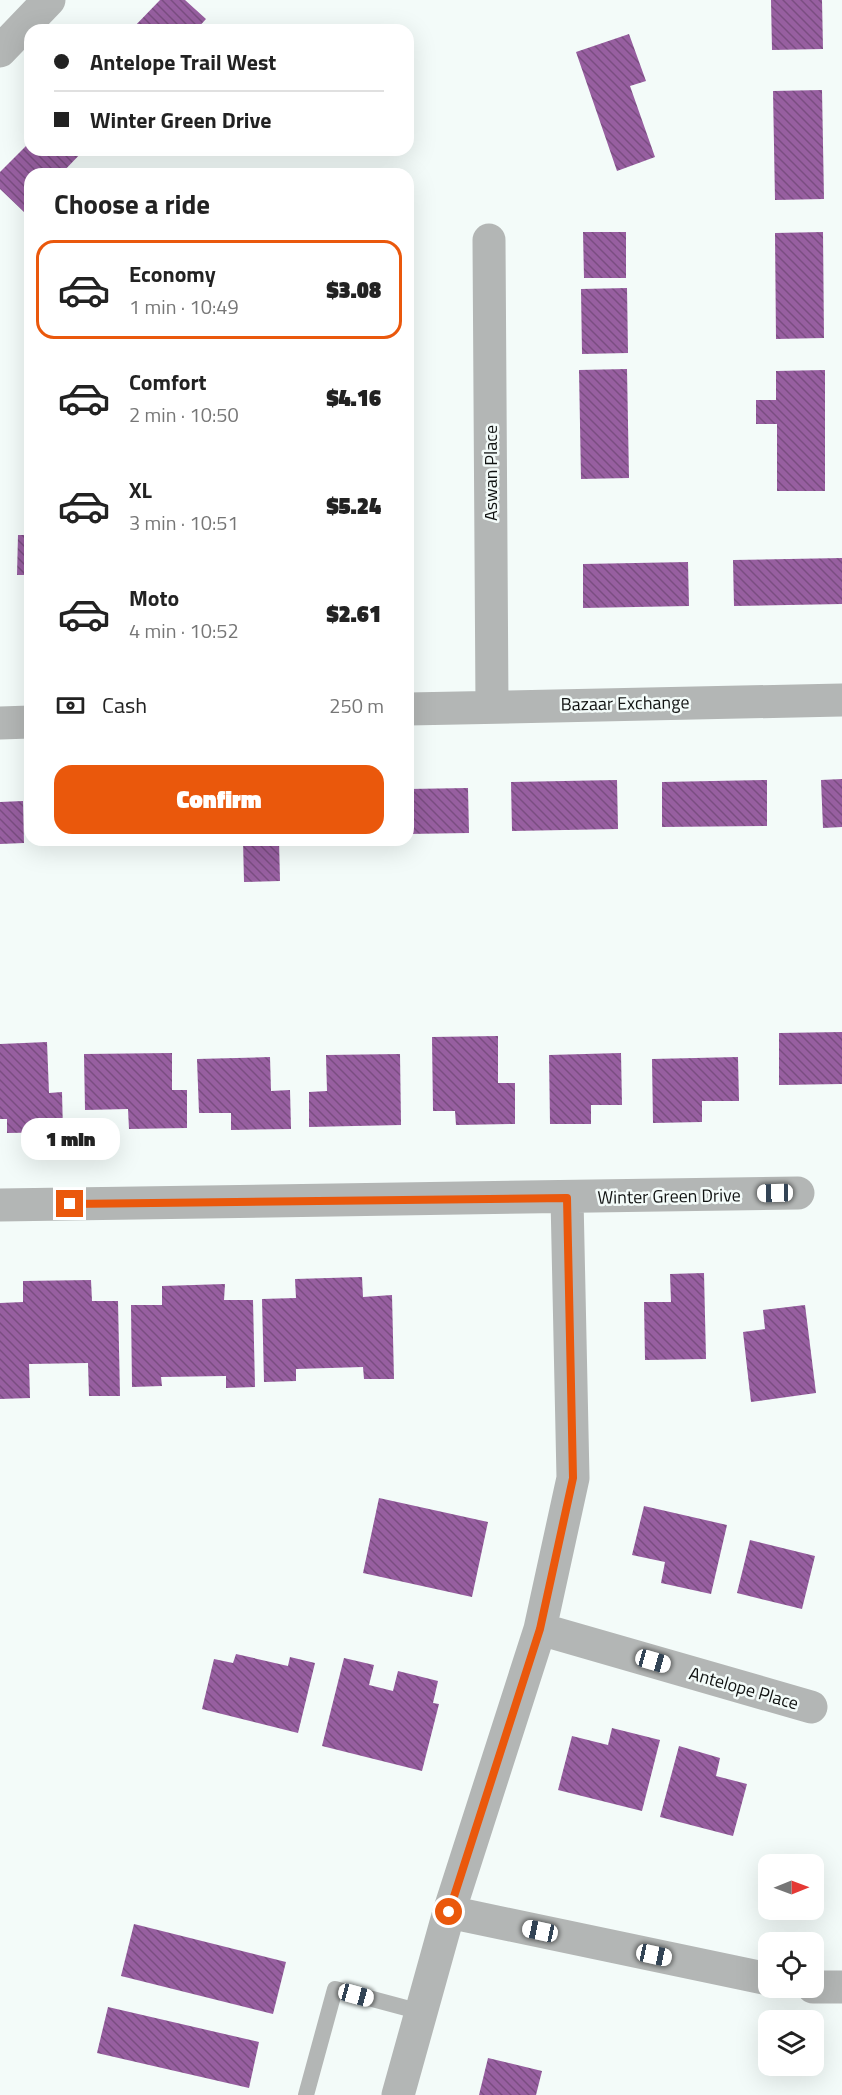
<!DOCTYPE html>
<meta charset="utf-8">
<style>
:root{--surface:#fff;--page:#f6f6f6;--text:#222;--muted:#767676;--line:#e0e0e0;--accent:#ea580c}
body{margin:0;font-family:"Titillium Web",sans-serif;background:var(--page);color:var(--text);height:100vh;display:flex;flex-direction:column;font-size:22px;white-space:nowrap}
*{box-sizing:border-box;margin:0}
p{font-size:20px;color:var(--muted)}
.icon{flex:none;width:33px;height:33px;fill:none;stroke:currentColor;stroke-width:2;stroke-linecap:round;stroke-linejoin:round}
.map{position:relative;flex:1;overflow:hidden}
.panel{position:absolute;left:24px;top:168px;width:390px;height:678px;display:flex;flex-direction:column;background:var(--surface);border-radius:18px;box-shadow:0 6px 24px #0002}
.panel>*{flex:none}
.banner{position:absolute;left:24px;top:24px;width:390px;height:132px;border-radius:18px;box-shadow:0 6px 24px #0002;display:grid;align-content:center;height:132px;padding:0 30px;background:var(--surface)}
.needle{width:39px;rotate:89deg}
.buttons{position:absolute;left:758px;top:1854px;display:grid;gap:12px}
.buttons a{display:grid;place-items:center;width:66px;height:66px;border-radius:12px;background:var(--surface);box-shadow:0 6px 24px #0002;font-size:30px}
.end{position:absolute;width:27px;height:27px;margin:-14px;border:8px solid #ea580c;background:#fff;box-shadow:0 0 0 3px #fff}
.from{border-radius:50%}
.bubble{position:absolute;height:42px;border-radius:18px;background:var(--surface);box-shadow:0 6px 24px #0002;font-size:20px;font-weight:800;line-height:42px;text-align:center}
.car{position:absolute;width:18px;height:36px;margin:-18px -9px;border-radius:8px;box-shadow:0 0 4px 2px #0007;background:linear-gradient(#fff 24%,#345 0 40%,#fff 0 76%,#345 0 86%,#fff 0)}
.banner b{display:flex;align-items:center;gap:21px;height:57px;font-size:22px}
.banner b+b{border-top:2px solid var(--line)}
.banner i{width:15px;height:15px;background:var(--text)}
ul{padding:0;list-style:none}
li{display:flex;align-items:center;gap:18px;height:99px;margin:0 12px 9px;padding:0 18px;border:3px solid transparent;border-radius:18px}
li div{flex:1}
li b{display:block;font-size:22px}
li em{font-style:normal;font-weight:800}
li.on{border-color:var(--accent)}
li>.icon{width:54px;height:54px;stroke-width:1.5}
h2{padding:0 30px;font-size:27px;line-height:72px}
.pay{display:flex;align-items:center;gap:15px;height:66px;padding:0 30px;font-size:22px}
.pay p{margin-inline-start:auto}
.cta{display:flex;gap:12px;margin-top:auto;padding:12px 30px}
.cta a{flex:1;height:69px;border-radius:18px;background:var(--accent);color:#fff;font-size:24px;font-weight:800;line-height:69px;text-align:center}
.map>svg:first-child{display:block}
.building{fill:url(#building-back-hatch)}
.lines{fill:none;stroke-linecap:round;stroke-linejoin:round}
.lane{stroke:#b3b6b5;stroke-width:16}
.street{stroke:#b3b6b5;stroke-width:33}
.route{stroke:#ea580c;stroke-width:8}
.labels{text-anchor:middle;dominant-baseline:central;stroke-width:5;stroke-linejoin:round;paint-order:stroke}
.street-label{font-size:18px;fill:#101211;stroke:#f3fbf9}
</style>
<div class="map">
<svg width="842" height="2095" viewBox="0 0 842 2095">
<defs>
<pattern id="building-back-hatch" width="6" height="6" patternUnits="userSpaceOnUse" patternTransform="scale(1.5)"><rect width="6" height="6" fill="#975fa0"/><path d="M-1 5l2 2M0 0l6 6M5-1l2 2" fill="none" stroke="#7a4d81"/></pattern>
</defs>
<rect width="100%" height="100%" fill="#f3fbf9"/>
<path class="building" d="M 160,0 L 185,0 L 206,19 L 196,30 L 131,30 Z
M 771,0 L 822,0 L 823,49 L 772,50 Z
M 629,34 L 646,81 L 630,86 L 655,157 L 617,171 L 576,52 Z
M 822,90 L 824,199 L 775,200 L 773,91 Z
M 30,142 L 30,150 L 84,150 L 61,174 L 30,174 L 30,205 L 24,212 L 0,189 L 0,172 Z
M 583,232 L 626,232 L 626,278 L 584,278 Z
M 823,232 L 824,338 L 776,339 L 775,233 Z
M 627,288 L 628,353 L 582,354 L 581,289 Z
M 627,369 L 629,478 L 581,479 L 579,370 Z
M 825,370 L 825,491 L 777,491 L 777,424 L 756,424 L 756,400 L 776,400 L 776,371 Z
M 18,535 L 30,535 L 30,575 L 17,575 Z
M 842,558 L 842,604 L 734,606 L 733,560 Z
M 688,562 L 689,606 L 583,608 L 583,564 Z
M 842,779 L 842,827 L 823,828 L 821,780 Z
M 617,780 L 618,829 L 512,831 L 511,782 Z
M 767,780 L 767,826 L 662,827 L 662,782 Z
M 468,788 L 469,833 L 408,834 L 408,789 Z
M 23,801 L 24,843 L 0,844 L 0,802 Z
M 59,840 L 125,840 L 125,845 L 59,846 Z
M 243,840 L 279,840 L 280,881 L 244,882 Z
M 842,1032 L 842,1084 L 779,1085 L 779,1033 Z
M 498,1036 L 498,1083 L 515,1083 L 515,1124 L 456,1125 L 455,1111 L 433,1111 L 432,1037 Z
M 47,1042 L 49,1093 L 62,1092 L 63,1132 L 7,1133 L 7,1119 L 0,1119 L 0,1044 Z
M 172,1053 L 172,1090 L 187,1090 L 187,1128 L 129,1129 L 128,1109 L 85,1110 L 84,1054 Z
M 621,1053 L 622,1105 L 591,1105 L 591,1124 L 550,1124 L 549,1055 Z
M 400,1054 L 401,1125 L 309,1127 L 309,1092 L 327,1091 L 326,1055 Z
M 270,1057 L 271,1091 L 290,1090 L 291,1129 L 231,1130 L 231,1113 L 199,1113 L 197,1059 Z
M 738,1057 L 739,1101 L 702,1101 L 702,1122 L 653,1123 L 652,1059 Z
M 704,1273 L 706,1359 L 645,1360 L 644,1302 L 671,1302 L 670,1274 Z
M 362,1277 L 363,1297 L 392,1295 L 394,1379 L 364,1379 L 363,1367 L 296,1369 L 296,1381 L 264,1382 L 262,1299 L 296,1298 L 295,1279 Z
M 91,1280 L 92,1301 L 118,1301 L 120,1396 L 89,1396 L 88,1363 L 29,1364 L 30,1398 L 0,1399 L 0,1303 L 23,1302 L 23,1281 Z
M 225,1284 L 224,1300 L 253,1300 L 255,1387 L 226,1388 L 226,1376 L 161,1377 L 162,1386 L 132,1387 L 131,1305 L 162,1305 L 162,1286 Z
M 805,1305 L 816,1393 L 751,1402 L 743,1332 L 765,1329 L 763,1310 Z
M 379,1498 L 488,1522 L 472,1597 L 363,1573 Z
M 644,1506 L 727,1525 L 711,1594 L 661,1583 L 665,1562 L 632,1555 Z
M 750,1540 L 815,1556 L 802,1609 L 737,1593 Z
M 236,1654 L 288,1666 L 290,1657 L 315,1663 L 298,1733 L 202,1709 L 214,1659 L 233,1663 Z
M 344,1658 L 374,1665 L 369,1685 L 393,1691 L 398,1671 L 438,1681 L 433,1703 L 439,1704 L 422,1771 L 322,1746 Z
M 612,1728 L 660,1740 L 642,1811 L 558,1790 L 572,1736 L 608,1745 Z
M 679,1746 L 720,1758 L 716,1776 L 747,1784 L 733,1836 L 660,1817 Z
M 134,1924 L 286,1962 L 273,2014 L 121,1976 Z
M 108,2007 L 259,2042 L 249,2088 L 97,2053 Z
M 488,2058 L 542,2071 L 536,2095 L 479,2095 Z"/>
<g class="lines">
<path class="lane" d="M 306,2095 L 335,1989 L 421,2012"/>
<path class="street" d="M 0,51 L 49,0
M 489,240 L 492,706
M 408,709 L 842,700
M 0,723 L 30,722
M 0,1205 L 798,1193
M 540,1629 L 811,1707
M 449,1912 L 768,1979
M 813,1987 L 842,1987
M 398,2095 L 449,1912 L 540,1629 L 573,1478 L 567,1198"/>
</g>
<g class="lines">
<path class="route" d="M 70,1204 L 567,1198 L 573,1478 L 540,1629 L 449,1912"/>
</g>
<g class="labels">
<g class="street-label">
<text transform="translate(490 473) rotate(-90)">Aswan Place</text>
<text transform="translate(625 703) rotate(-1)">Bazaar Exchange</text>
<text transform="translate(669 1196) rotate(-1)">Winter Green Drive</text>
<text transform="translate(744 1688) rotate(16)">Antelope Place</text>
</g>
</g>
</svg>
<div class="buttons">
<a><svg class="needle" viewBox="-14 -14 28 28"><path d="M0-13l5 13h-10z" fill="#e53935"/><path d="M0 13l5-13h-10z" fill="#767676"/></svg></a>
<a><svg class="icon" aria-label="locate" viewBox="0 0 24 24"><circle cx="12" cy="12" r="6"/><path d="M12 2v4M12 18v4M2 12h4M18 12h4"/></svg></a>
<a><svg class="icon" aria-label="layers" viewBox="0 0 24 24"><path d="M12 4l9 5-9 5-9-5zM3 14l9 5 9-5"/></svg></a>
</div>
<i class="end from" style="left:449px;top:1912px"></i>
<i class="end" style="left:70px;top:1204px"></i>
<div class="bubble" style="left:21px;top:1118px;width:99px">1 min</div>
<i class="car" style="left:775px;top:1193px;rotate:269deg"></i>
<i class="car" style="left:653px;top:1661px;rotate:106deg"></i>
<i class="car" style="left:540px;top:1931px;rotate:282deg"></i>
<i class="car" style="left:654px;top:1955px;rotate:102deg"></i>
<i class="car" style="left:356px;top:1995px;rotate:105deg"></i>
<div class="banner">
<b><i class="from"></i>Antelope Trail West</b>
<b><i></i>Winter Green Drive</b>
</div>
<section class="panel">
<h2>Choose a ride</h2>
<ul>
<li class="on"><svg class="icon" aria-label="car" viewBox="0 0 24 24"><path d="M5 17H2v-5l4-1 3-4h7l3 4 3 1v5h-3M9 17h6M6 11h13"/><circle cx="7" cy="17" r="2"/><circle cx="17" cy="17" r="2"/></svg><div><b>Economy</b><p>1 min · 10:49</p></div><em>$3.08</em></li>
<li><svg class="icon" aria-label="car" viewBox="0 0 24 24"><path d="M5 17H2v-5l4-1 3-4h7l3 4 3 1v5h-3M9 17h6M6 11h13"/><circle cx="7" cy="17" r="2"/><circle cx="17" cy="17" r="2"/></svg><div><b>Comfort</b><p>2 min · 10:50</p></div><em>$4.16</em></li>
<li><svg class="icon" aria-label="car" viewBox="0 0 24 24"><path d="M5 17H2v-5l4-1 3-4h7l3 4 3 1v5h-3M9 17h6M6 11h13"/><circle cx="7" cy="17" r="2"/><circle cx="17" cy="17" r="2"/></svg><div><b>XL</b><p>3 min · 10:51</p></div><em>$5.24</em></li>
<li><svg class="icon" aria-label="car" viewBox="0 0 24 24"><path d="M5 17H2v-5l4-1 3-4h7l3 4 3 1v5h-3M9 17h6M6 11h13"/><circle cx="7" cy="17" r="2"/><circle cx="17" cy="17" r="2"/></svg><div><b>Moto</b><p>4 min · 10:52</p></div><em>$2.61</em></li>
</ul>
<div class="pay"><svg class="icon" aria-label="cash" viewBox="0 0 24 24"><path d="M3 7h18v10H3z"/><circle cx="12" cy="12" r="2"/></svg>Cash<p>250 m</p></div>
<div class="cta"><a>Confirm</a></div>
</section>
</div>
